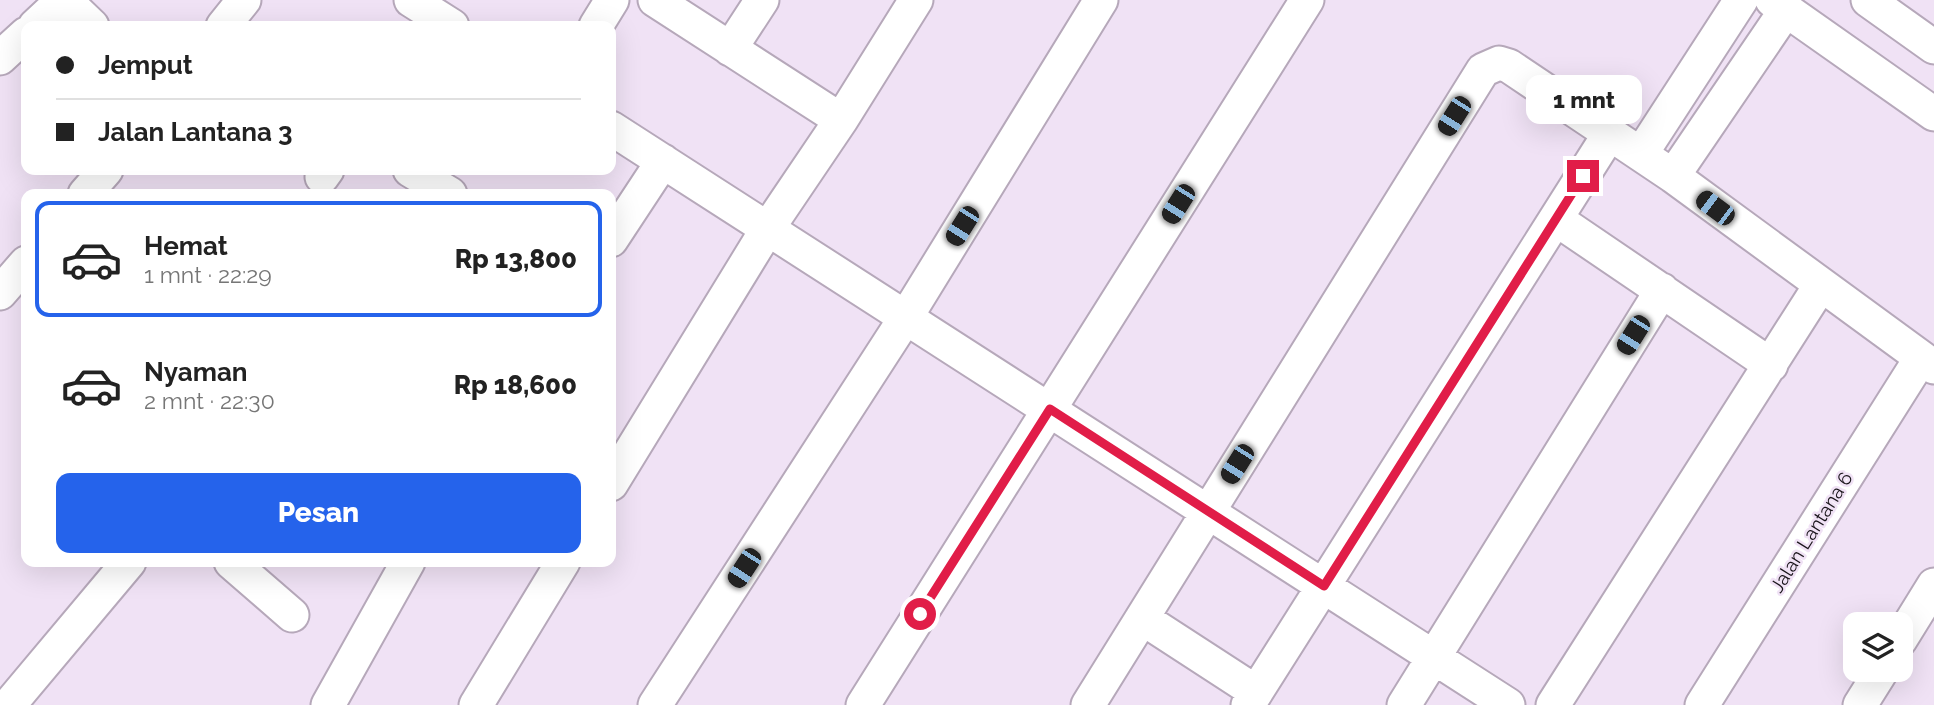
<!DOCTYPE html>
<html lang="id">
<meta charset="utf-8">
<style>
:root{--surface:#fff;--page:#f2f2f2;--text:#222;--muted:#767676;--line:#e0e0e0;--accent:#2563eb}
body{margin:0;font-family:Raleway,sans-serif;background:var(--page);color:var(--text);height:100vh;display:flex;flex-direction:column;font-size:26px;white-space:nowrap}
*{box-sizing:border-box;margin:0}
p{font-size:23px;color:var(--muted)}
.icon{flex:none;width:38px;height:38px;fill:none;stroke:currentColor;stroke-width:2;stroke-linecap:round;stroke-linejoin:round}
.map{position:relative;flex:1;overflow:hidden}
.sheet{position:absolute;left:21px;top:189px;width:595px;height:378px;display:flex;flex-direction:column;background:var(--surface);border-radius:14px;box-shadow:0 7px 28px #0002}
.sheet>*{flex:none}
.guide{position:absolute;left:21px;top:21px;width:595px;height:154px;border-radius:14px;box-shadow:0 7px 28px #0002;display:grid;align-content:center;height:154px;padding:0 35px;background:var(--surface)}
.tools{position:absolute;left:1843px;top:612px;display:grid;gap:14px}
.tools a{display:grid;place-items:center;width:70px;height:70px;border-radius:14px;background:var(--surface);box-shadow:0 7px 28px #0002;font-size:35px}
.end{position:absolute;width:32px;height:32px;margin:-16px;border:9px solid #e11d48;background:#fff;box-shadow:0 0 0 4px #fff}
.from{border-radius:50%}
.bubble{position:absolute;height:49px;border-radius:14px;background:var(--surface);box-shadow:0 7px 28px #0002;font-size:23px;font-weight:800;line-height:49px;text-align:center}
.car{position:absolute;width:21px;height:42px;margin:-21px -10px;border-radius:9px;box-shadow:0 0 5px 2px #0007;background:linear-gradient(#222 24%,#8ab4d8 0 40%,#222 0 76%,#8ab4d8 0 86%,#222 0)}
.guide b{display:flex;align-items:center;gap:24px;height:66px;font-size:26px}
.guide b+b{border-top:2px solid var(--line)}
.guide i{width:18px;height:18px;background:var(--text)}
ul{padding:12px 0 0;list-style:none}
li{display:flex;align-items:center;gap:21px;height:116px;margin:0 14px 10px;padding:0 21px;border:4px solid transparent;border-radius:14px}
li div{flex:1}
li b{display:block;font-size:26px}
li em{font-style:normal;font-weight:800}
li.selected{border-color:var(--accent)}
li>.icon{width:63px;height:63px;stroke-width:1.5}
.primary-button{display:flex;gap:14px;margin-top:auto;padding:14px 35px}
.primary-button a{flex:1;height:80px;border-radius:14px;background:var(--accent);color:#fff;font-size:28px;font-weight:800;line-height:80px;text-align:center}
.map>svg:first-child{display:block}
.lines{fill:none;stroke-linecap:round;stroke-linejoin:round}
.street-casing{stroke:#b6a8ba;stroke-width:37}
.street{stroke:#fff;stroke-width:33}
.route{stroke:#e11d48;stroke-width:9}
.labels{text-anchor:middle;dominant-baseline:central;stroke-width:5;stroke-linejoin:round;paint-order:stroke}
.street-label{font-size:19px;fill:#181319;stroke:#f0e2f5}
</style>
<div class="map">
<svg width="1934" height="705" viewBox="0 0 1934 705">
<rect width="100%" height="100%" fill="#f0e2f5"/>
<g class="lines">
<g class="street-casing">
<path id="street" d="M 65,0 L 92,26
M 411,0 L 452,26
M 655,0 L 841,120
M 1772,0 L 1934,114
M 1868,0 L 1934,47
M 35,26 L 63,0
M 223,26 L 244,0
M 596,26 L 612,0
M 730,49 L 762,0
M 0,58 L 26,34
M 611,128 L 1508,705
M 1641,154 L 1741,0
M 410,170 L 450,194
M 1673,176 L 1786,10
M 322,177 L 327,170
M 85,194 L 106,170
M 1556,219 L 1771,365
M 611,240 L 663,161
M 0,293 L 26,263
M 611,484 L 768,228 L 841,120 L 916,0
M 231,562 L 292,615
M 1142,618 L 1256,692
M 1900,640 L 1934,585
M 9,705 L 129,562
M 328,705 L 408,562
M 476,705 L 563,562
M 655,705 L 906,317 L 1101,0
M 863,705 L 1307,0
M 1088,705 L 1483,70 L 1499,63 L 1509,66 L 1673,176 L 1934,367
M 1248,705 L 1610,133
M 1404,705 L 1662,290
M 1553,705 L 1820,286
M 1702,705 L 1921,358
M 1860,705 L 1882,670"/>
</g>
<use href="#street" class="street"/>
</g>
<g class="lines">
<path class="route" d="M 920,614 L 1050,409 L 1324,586 L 1583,176"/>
</g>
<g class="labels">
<g class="street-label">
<text transform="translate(1811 532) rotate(-58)">Jalan Lantana 6</text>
</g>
</g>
</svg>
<div class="tools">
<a><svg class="icon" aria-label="layers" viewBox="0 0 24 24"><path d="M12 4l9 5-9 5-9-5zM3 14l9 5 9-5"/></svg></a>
</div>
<i class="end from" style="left:920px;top:614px"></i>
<i class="end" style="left:1583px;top:176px"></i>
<div class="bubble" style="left:1526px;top:75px;width:116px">1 mnt</div>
<i class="car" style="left:1454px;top:116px;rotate:212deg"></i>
<i class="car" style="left:1178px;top:204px;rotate:212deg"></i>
<i class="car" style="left:1715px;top:208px;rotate:307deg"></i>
<i class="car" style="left:962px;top:226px;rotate:212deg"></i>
<i class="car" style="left:1633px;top:335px;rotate:212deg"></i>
<i class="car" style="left:1237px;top:464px;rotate:212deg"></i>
<i class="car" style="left:744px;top:568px;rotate:213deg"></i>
<div class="guide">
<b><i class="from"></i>Jemput</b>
<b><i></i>Jalan Lantana 3</b>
</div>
<section class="sheet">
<ul>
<li class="selected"><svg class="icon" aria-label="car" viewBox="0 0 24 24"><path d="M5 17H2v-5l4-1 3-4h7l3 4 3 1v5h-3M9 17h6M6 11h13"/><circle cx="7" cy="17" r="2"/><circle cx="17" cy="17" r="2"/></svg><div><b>Hemat</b><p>1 mnt · 22:29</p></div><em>Rp 13,800</em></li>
<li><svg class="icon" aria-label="car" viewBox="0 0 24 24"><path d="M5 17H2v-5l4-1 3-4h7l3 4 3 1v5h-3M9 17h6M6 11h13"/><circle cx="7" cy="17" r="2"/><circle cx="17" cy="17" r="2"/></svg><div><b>Nyaman</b><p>2 mnt · 22:30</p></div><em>Rp 18,600</em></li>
</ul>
<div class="primary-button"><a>Pesan</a></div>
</section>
</div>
